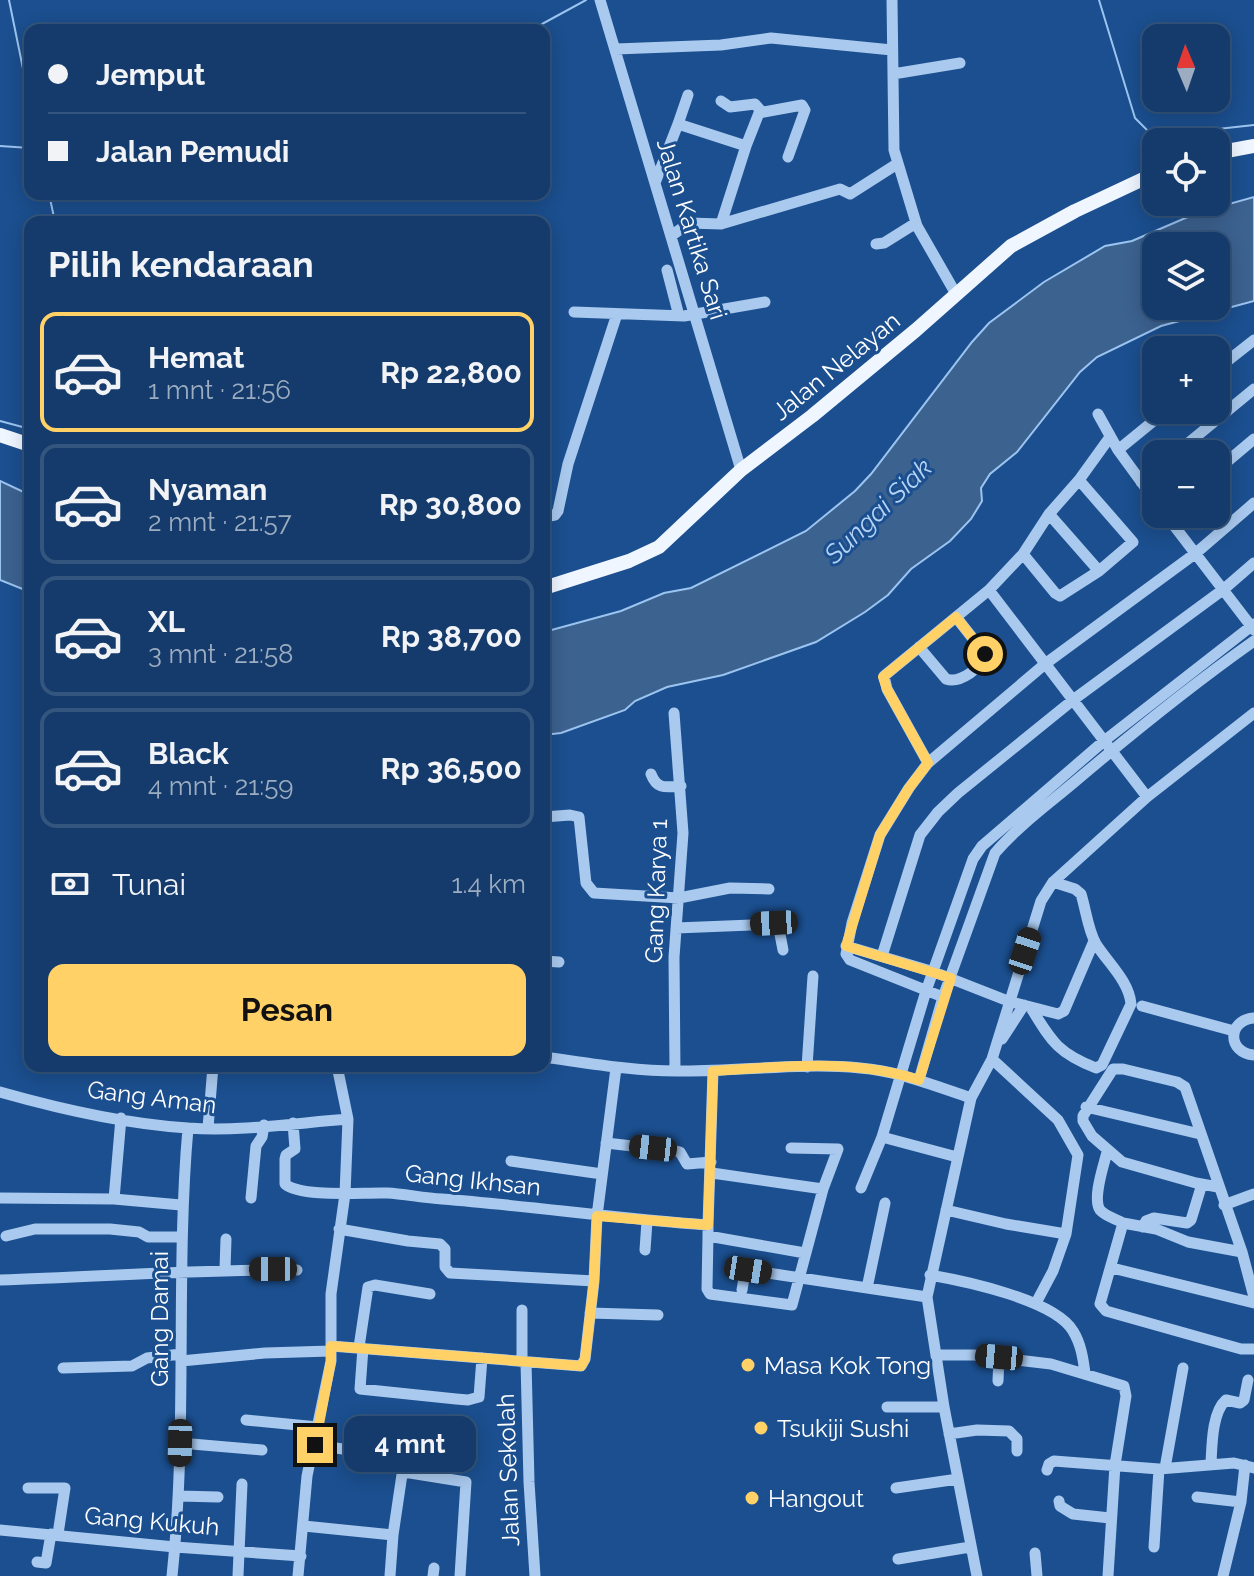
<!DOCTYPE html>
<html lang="id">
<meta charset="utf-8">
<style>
:root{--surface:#143b6b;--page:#214673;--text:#f1f3f6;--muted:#9dadc1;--line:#33557e;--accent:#ffd166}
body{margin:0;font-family:Raleway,sans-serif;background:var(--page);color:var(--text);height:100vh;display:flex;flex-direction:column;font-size:30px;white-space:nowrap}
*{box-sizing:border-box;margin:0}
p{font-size:26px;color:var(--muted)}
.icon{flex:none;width:44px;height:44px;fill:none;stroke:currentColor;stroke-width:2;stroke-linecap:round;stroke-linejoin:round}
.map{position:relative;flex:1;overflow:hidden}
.panel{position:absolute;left:24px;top:216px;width:526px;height:856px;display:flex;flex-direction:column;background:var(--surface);border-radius:16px;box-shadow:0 4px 20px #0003,0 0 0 2px var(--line)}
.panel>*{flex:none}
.banner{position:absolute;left:24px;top:24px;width:526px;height:176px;border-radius:16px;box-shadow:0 4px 20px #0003,0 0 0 2px var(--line);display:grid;align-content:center;height:176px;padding:0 24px;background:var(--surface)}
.needle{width:52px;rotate:358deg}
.tools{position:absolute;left:1142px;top:24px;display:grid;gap:16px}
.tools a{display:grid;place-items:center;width:88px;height:88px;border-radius:16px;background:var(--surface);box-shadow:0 4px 20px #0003,0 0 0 2px var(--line);font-size:40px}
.end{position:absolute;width:36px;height:36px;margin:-18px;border:10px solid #ffd166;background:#111;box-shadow:0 0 0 4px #111}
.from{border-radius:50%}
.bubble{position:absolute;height:56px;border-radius:16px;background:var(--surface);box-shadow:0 4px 20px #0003,0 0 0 2px var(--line);font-size:26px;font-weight:700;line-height:56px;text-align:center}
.car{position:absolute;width:24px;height:48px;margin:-24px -12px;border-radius:10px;box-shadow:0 0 6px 2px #0007;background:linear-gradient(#222 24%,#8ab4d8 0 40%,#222 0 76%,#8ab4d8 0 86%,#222 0)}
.banner b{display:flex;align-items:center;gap:28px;height:76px;font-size:30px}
.banner b+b{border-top:2px solid var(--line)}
.banner i{width:20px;height:20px;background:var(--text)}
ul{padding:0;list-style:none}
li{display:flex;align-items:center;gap:24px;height:120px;margin:0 16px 12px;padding:0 8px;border:4px solid var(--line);border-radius:16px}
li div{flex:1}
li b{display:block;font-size:30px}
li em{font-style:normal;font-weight:700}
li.on{border-color:var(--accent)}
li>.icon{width:72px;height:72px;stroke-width:1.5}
h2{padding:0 24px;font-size:36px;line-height:96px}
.pay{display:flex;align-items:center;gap:20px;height:88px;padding:0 24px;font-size:30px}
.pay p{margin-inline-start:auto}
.action{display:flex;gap:16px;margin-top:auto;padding:16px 24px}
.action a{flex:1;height:92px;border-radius:16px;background:var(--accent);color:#111;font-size:32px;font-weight:700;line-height:92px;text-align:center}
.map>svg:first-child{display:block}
.water{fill:#3c6290;stroke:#9cc4f0;stroke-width:2;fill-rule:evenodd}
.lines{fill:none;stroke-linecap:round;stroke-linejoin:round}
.stream{stroke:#9cc4f0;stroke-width:2}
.minor{stroke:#a9c9ee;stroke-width:11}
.major{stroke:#f0f6ff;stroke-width:14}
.route{stroke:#ffd166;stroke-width:10}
.poi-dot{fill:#ffd166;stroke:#1b4f8f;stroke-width:3}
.labels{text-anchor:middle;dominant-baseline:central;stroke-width:6;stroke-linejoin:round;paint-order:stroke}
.street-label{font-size:24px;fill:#fff;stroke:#1b4f8f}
.poi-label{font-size:24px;fill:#fff;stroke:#1b4f8f;text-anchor:start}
.water-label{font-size:26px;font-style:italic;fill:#b5d3f5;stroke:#1b4f8f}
</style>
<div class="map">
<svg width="1254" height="1576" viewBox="0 0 1254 1576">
<rect width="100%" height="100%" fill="#1b4f8f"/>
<path class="water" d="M 1254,197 L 1254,301 L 1161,326 L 1097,357 L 1080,372 L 1017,452 L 990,474 L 981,488 L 982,501 L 971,519 L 950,541 L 911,569 L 888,595 L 865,612 L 816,642 L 723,675 L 667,687 L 635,701 L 625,710 L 561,733 L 544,735 L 544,632 L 621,611 L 664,593 L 691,588 L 806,531 L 855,491 L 871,474 L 972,342 L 989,323 L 1044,282 L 1105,246 L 1132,241 L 1197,213 ZM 1156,246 L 1216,246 L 1216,306 L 1156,306 Z
M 0,481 L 30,495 L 30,592 L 0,580 Z"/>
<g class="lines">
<path class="stream" d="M 9,0 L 30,103
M 1099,0 L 1135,118 L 1148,131 L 1163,135 L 1254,125
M 531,30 L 586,0
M 0,146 L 30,148
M 49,194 L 55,222
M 0,421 L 30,429"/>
<path class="minor" d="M 600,0 L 741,470
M 892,0 L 894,150 L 917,226 L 956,294
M 616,49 L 721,45 L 771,38 L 892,50
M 893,74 L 960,63
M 721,101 L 730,107 L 755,104 L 762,112
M 678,124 L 688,95
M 746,146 L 759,113 L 802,105 L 805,110 L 788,157
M 655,183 L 678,124 L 746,146 L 721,224
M 671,236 L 689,223 L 721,224 L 840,189 L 850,194 L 897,164
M 876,244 L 884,243 L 916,223
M 667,270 L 679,316
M 574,312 L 684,316 L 765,302
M 1216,370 L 1254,340
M 1098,414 L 1118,450 L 1156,502
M 1118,450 L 1167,410
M 1175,454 L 1254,389
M 1216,471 L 1254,439
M 1079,480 L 1110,437
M 1141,482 L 1156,470
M 1049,514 L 1099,571
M 1165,514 L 1254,630
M 544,517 L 555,515 L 558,511 L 568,464 L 617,314
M 989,590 L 1147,797
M 919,647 L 946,679 C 960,684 983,667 985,654 L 956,617
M 674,713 L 683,833 L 674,957 L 675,1071
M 928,763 L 887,689 L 884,676 L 989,590 L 1023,554 L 1049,514 L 1079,480 L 1133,542 L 1099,571 L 1060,596 L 1055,593 L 1023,554
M 651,774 C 657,790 666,787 681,786
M 544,817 L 570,815 L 579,817 L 586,883 L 594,893 L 679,898 L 730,888 L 769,889
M 676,928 L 778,924 L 783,950
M 846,946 L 934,972 L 1008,1001 L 1058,1014 L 1064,1011 L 1094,941
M 882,956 L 920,835 L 938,812 L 958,793 L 1073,700 L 1224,589 L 1254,563
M 544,961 L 559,962
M 943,997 L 850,960 L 846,954 L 852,923 L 880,835 L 909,788 L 928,763 L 1045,664 L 1196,553 L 1254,503
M 1142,1006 L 1234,1031
M 1031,1008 C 1052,1042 1058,1053 1096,1068 L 1102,1065 L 1131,1004 C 1129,981 1108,963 1096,944 C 1088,930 1086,910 1081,894 L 1075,889 L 1053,882
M 1254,1018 C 1227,1020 1227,1053 1254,1055
M 1002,1039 L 1024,1005
M 544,1057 C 588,1063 632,1071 677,1071 C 738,1072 799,1062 860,1068 C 899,1071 935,1086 971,1098
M 992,1059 L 1058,1120 L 1078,1155 L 1066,1234 L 1053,1271 L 1036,1303
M 807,1067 L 813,976
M 919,1080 L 943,997 L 995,853 C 1019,825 1050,803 1078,779 C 1135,731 1193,684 1254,641
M 0,1092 C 60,1109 125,1124 188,1128 C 239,1132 296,1123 348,1119
M 1086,1107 L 1200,1134
M 293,1123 L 295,1149 L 286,1155 L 285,1159 L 285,1184 C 302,1198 364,1192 387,1193 C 405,1194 423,1198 442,1199 C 531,1206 619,1219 708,1225 L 708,1236 L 805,1253
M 208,1128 L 213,1066
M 882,1137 L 957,1157
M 606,1143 L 676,1151 L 680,1152 L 687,1164 L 711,1162
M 1107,1152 C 1104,1165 1092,1198 1100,1210 C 1105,1216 1116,1219 1123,1223
M 511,1161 L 602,1174
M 712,1173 L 823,1189
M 1218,1187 L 1196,1183 L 1122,1162 L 1092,1136 L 1083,1121 L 1083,1116 L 1113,1069 L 1123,1069 L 1177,1082 L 1185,1087 L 1242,1252 L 1254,1297
M 861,1188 L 882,1137 L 926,991 L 973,859 L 982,846 L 1104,741 L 1254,624
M 0,1198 L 114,1199 L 181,1205
M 251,1198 L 256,1146 L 262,1137 L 264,1125
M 114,1199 L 121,1118
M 1224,1205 L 1254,1194
M 946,1210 L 1006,1224 L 1066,1234
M 708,1225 L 713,1071
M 1143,1227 L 1146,1221 L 1154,1218 L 1187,1223 L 1191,1220 L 1202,1184
M 339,1229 L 408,1241 L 440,1244 L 445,1249 L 445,1267 L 450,1273 L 594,1281
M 6,1236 L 35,1229 L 110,1229 L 139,1232 L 148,1237 L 181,1237
M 708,1236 L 707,1289 L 710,1294 L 792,1305 L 823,1189 L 838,1149 L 791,1148
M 645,1250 L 647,1221
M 1242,1252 L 1188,1242 L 1156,1229 L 1123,1223 L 1100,1304 L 1106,1311 L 1241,1349 L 1254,1349
M 1112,1268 L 1254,1303
M 225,1269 L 226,1239
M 930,1275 C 965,1281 1055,1300 1073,1331 C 1081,1344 1083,1358 1085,1373
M 0,1280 C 99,1277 198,1269 297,1270
M 867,1288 L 885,1203
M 742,1290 L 745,1272 L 748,1270 L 927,1297
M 590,1313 L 658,1315
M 331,1346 L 581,1366 L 585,1359 L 594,1281 L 597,1216 L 616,1068
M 359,1347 L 368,1287 L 375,1285 L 430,1294
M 363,1348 L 360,1389 L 456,1399 L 468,1400 L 479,1397 L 482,1358
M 937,1355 L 974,1355 L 1051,1364 L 1124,1386 L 1126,1396 L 1115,1465 L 1108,1576
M 181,1361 L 265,1353 L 331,1351
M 522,1362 L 522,1310
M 526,1362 L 529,1482 L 535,1576
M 63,1368 L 132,1366 L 147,1358 L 181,1354
M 998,1381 L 999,1357
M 887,1407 L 944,1407
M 246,1420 L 318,1427
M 949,1434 L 977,1430 L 1009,1431 L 1017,1439 L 1017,1451
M 180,1443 L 262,1450
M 315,1445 L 398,1457 L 404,1461 L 393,1535 L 390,1576
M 1211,1463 C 1212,1445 1212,1412 1226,1400 L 1240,1403 L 1244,1400 L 1248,1380
M 1165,1468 L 1183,1368
M 1047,1470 L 1049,1464 L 1054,1461 L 1159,1469 L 1234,1463 L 1254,1468
M 404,1472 L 466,1482 L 460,1576
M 28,1488 L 65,1488 L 58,1534
M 896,1488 L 958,1479
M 179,1496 L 218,1497
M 1197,1497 L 1241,1502
M 1059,1501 L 1060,1506 L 1073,1514 L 1110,1518
M 304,1526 L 393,1535
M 0,1530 L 175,1547 L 301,1556
M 1154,1547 L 1159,1469
M 1035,1553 L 1037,1576
M 898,1559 L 970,1547
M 37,1562 L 46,1563 L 51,1534
M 172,1576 C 188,1427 175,1277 188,1128
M 238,1576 L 242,1484
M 298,1576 L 307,1476 L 331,1361 L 331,1294 L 345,1194 L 348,1119 L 337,1066
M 433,1576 L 434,1568
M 977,1576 L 944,1407 L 927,1297 L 971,1098 L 992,1059 L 1041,901 L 1053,882 L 1147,797 L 1254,713
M 1223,1576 L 1241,1502 L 1245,1465"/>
<path class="major" d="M 1216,153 L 1254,146
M 0,435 L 30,445
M 544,588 L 629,561 L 659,547 L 741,470 L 812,416 L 916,330 L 1011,246 L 1075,211 L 1156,173"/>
</g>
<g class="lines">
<path class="route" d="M 315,1445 L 331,1361 L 331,1346 L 581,1366 L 585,1359 L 594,1281 L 597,1216 L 708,1225 L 713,1071 C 780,1067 853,1058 919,1080 L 951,978 L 846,946 L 880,835 L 909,788 L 928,763 L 887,689 L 883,677 L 956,617 L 985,654"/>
</g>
<g class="poi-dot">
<circle cx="748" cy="1365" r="8"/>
<circle cx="761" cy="1428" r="8"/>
<circle cx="752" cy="1498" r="8"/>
</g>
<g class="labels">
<g class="street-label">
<text transform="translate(692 229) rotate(73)">Jalan Kartika Sari</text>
<text transform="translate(836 366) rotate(-39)">Jalan Nelayan</text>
<text transform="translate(656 891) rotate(-88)">Gang Karya 1</text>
<text transform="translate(152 1097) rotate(7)">Gang Aman</text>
<text transform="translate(473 1180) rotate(6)">Gang Ikhsan</text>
<text transform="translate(159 1319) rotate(-90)">Gang Damai</text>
<text transform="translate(508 1470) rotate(-92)">Jalan Sekolah</text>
<text transform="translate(152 1521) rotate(5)">Gang Kukuh</text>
</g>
<g class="poi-label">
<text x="764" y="1365">Masa Kok Tong</text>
<text x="777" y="1428">Tsukiji Sushi</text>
<text x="768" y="1498">Hangout</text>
</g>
<g class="water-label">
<text transform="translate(878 511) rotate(-44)">Sungai Siak</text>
</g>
</g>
</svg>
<div class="tools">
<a><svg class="needle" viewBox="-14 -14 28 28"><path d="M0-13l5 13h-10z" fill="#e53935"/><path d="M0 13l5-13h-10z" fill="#9dadc1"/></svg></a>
<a><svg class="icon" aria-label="locate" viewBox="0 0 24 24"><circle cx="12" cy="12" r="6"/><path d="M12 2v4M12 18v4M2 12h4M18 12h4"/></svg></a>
<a><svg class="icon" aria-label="layers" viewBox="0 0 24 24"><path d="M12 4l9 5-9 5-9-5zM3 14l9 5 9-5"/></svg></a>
<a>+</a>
<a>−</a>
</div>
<i class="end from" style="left:985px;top:654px"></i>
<i class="end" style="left:315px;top:1445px"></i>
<div class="bubble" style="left:344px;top:1416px;width:132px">4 mnt</div>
<i class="car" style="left:774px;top:923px;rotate:267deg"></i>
<i class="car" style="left:1025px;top:951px;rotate:18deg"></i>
<i class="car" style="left:653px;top:1148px;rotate:276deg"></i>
<i class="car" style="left:273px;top:1269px;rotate:270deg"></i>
<i class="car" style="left:748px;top:1270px;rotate:99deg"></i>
<i class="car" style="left:999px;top:1357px;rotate:275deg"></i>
<i class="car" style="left:180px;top:1443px;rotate:181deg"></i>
<div class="banner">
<b><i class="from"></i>Jemput</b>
<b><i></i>Jalan Pemudi</b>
</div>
<section class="panel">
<h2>Pilih kendaraan</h2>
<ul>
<li class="on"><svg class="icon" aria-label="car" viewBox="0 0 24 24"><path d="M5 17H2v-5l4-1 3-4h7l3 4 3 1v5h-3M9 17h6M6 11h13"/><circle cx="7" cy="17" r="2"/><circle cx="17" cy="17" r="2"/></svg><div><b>Hemat</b><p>1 mnt · 21:56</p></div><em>Rp 22,800</em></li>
<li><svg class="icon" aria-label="car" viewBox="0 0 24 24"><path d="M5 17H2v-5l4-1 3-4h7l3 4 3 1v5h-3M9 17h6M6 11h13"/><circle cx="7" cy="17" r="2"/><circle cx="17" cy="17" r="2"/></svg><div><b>Nyaman</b><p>2 mnt · 21:57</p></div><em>Rp 30,800</em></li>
<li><svg class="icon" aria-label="car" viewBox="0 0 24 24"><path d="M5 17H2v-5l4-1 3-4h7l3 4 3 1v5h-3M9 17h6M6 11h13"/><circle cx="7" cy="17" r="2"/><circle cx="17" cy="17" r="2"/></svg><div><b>XL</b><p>3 mnt · 21:58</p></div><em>Rp 38,700</em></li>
<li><svg class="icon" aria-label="car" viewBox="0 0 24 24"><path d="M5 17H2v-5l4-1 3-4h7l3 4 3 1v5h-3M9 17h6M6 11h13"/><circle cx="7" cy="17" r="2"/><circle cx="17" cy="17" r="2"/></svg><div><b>Black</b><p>4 mnt · 21:59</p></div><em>Rp 36,500</em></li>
</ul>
<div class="pay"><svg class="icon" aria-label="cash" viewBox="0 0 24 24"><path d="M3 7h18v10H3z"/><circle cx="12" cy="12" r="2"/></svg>Tunai<p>1.4 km</p></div>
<div class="action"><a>Pesan</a></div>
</section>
</div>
